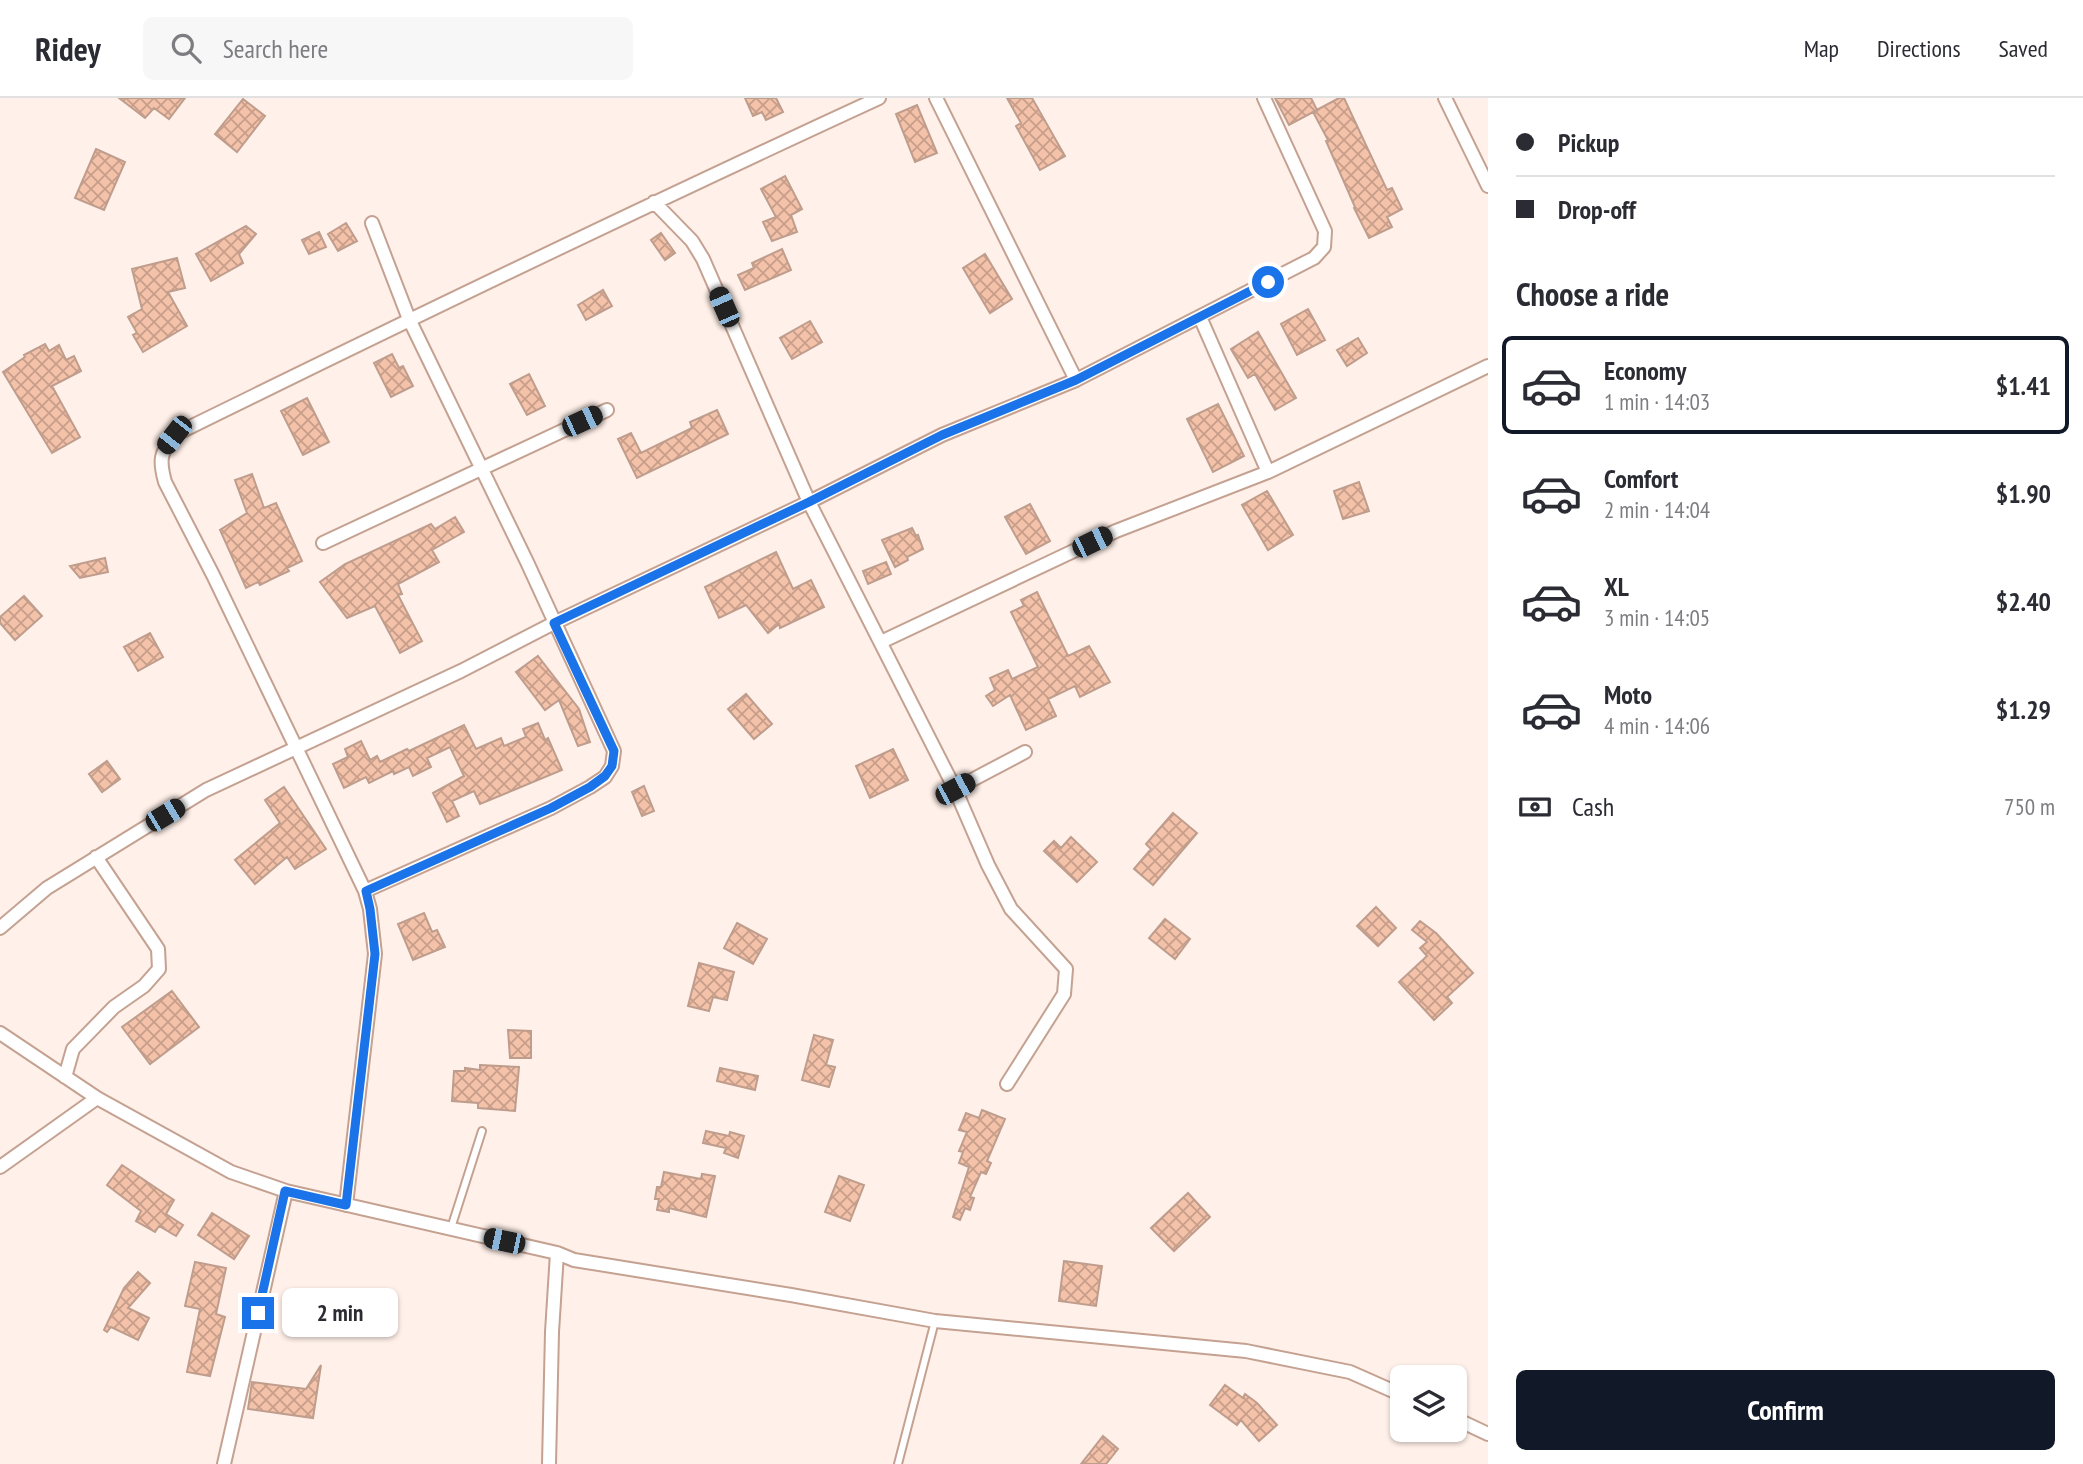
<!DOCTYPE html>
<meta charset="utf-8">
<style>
:root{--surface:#fff;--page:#f7f7f7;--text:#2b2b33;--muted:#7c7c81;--line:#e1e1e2;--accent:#111827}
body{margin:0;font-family:"PT Sans Narrow",sans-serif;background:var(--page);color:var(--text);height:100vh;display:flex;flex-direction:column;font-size:26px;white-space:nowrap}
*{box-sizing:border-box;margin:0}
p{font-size:23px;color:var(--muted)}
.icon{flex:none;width:38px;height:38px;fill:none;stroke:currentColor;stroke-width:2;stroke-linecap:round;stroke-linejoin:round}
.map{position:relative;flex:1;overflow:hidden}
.side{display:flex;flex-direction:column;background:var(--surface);width:595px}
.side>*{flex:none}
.hud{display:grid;align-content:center;height:154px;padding:0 28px;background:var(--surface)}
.buttons{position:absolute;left:1390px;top:1267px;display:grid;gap:14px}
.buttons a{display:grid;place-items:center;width:77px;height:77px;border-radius:10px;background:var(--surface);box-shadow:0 2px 5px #0004;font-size:35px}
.end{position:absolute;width:32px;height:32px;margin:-16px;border:9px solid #1a73e8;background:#fff;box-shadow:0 0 0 4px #fff}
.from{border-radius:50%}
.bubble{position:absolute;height:49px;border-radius:10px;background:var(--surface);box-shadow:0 2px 5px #0004;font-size:23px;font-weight:700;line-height:49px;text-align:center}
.car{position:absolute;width:21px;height:42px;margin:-21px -10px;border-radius:9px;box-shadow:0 0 5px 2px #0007;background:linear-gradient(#222 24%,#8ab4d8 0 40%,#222 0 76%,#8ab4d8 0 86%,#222 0)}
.hud b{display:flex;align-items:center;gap:24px;height:66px;font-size:26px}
.hud b+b{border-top:2px solid var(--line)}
.hud i{width:18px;height:18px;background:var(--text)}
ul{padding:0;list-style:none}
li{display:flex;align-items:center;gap:21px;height:98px;margin:0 14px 10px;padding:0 14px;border:4px solid transparent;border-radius:10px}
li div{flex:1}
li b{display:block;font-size:26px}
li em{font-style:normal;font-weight:700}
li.current{border-color:var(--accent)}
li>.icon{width:63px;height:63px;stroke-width:1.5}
h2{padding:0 28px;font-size:32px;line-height:84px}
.pay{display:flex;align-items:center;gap:18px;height:77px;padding:0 28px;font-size:26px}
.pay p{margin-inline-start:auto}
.button{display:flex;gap:14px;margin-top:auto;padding:14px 28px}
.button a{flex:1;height:80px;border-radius:10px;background:var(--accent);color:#fff;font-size:28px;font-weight:700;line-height:80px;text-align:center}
header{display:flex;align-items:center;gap:42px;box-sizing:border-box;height:98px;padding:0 35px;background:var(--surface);border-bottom:2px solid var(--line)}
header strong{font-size:33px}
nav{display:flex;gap:38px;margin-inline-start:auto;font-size:24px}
.search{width:490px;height:63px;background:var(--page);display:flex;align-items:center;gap:18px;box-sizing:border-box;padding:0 24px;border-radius:10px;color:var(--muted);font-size:26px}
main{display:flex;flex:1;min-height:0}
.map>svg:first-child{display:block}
.building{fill:url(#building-cross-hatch);stroke:#bf9d8d;stroke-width:2}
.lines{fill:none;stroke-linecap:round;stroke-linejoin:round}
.service-casing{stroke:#c4a191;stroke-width:10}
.minor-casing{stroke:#c4a191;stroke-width:16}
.service{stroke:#fff;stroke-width:6}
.minor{stroke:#fff;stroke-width:12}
.route{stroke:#1a73e8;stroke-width:9}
</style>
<header>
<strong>Ridey</strong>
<div class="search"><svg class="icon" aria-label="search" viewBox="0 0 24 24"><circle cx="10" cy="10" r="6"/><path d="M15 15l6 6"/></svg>Search here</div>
<nav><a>Map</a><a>Directions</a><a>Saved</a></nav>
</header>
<main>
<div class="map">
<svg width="1488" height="1366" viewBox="0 0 1488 1366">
<defs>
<pattern id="building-cross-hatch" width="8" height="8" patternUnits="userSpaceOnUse" patternTransform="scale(1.75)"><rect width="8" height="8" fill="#f4c1a9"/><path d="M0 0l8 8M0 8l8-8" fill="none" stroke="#c79e8a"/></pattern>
</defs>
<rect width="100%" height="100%" fill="#fff0e9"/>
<path class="building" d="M 119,0 L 185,0 L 169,21 L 154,10 L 145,20 Z
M 745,0 L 776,0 L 783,14 L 766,22 L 762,14 L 753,18 Z
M 1007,0 L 1032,0 L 1065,58 L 1040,72 L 1016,28 L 1021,25 Z
M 1275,0 L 1311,0 L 1317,12 L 1289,27 Z
M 1339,0 L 1344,0 L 1387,92 L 1392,90 L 1402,111 L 1387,119 L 1392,129 L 1369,140 L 1354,110 L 1355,109 L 1326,43 L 1328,42 L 1313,14 Z
M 243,1 L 265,18 L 237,54 L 215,36 Z
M 917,7 L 937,55 L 915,64 L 896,16 Z
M 96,51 L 125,64 L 104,112 L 75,100 Z
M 785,78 L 802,111 L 791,117 L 797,134 L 772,143 L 763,124 L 776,119 L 761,91 Z
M 346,125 L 357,143 L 338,153 L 328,136 Z
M 246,128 L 256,136 L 239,156 L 243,165 L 211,183 L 196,156 Z
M 319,134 L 326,149 L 309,156 L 302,142 Z
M 661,135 L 675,155 L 665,162 L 651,142 Z
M 782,151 L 791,172 L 745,192 L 738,177 L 754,170 L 752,165 Z
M 985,156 L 1012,201 L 990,215 L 963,170 Z
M 177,160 L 185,190 L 168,194 L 187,228 L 143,254 L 133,237 L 137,235 L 128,219 L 142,211 L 132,171 Z
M 603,192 L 612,208 L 586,222 L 578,207 Z
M 1308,211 L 1325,242 L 1297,257 L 1281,226 Z
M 810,223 L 822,244 L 792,261 L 780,240 Z
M 1258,234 L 1296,300 L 1275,312 L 1255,276 L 1248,280 L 1231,251 Z
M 1358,240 L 1367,255 L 1347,268 L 1337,252 Z
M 45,246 L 49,253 L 59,247 L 66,262 L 74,258 L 81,273 L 52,288 L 80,339 L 52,355 L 3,274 L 25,259 L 24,257 Z
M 392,256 L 399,270 L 403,268 L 413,288 L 391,299 L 374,265 Z
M 529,276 L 545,308 L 527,317 L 510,286 Z
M 307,300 L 329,344 L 303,357 L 281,313 Z
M 1218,306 L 1244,358 L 1213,374 L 1187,321 Z
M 717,312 L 728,336 L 637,380 L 618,341 L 631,335 L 641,355 L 692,330 L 690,324 Z
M 252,376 L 264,410 L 276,405 L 302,463 L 287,470 L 289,473 L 278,478 L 260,487 L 258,484 L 246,490 L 220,432 L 247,415 L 235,382 Z
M 1359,384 L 1369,413 L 1343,421 L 1334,393 Z
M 1267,393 L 1293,437 L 1268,452 L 1242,407 Z
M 1030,406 L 1050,443 L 1026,456 L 1005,419 Z
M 455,419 L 464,434 L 432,452 L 439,464 L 398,486 L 402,496 L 398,497 L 422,543 L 400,555 L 375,508 L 347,520 L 320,484 L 345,466 L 431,426 L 435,431 Z
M 912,430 L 916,438 L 918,437 L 923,451 L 907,459 L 908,462 L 895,469 L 882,442 Z
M 776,454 L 793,491 L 811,482 L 824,509 L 780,530 L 779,526 L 768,535 L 746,507 L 719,520 L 705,489 Z
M 105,460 L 108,474 L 80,480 L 70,468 Z
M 886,464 L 891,476 L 868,486 L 863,473 Z
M 1037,494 L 1068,558 L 1089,548 L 1110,584 L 1080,599 L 1075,588 L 1048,601 L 1056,618 L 1026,632 L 1010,597 L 993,608 L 986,598 L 995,592 L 990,580 L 1008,572 L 1012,581 L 1038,569 L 1011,514 L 1024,508 L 1021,502 Z
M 24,498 L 42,518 L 15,542 L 0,525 L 0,519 Z
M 150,535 L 163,559 L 138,573 L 124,549 Z
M 538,558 L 579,611 L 590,644 L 578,648 L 559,602 L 545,612 L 516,574 Z
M 746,596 L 772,626 L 754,641 L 728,611 Z
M 538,625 L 545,642 L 548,640 L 562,672 L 480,706 L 474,693 L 452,703 L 459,718 L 447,724 L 433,695 L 464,678 L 450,649 L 427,660 L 431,669 L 413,678 L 409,669 L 394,676 L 393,673 L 369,685 L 366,679 L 344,690 L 333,666 L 348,659 L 345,651 L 361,643 L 370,662 L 377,658 L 380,664 L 407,651 L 409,653 L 464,627 L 476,651 L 501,640 L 504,648 L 526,639 L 523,631 Z
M 893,651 L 908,682 L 870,700 L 856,668 Z
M 107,663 L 120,681 L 102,694 L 89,676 Z
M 644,688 L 654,713 L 642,718 L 632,694 Z
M 284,689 L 326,751 L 295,771 L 287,759 L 255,786 L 235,762 L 280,725 L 265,702 Z
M 1173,715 L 1197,735 L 1153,787 L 1134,771 L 1151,751 L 1146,746 Z
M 1071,739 L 1097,764 L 1077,784 L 1044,753 L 1054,743 L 1061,750 Z
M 1376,809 L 1396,830 L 1378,848 L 1357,828 Z
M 424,815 L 432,834 L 437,832 L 445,849 L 413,862 L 398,826 Z
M 1165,821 L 1190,841 L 1175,861 L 1149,840 Z
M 1420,823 L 1436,835 L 1473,875 L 1447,899 L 1452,905 L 1434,922 L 1399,884 L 1427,858 L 1420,850 L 1427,844 L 1412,832 Z
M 737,825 L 767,841 L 753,866 L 724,850 Z
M 699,865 L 734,874 L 727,902 L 713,899 L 709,913 L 688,908 Z
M 172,893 L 199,929 L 150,966 L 122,929 Z
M 508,932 L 531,933 L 531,960 L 510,960 Z
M 814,937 L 833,942 L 826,967 L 835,969 L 829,989 L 802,982 Z
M 480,967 L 519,969 L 515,1013 L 478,1010 L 478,1005 L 452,1003 L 454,973 L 465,973 L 465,970 L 480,972 Z
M 720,970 L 758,978 L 755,992 L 717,983 Z
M 982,1012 L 1005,1021 L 987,1063 L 991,1065 L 986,1076 L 981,1074 L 970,1099 L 974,1100 L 970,1112 L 965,1110 L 960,1122 L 953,1119 L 969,1069 L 959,1065 L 963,1054 L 959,1053 L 967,1034 L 959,1032 L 966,1015 L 979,1020 Z
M 706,1033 L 729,1038 L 730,1034 L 744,1038 L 738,1060 L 724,1055 L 726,1050 L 703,1045 Z
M 122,1067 L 174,1102 L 166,1116 L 183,1127 L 176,1138 L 159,1128 L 155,1134 L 136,1123 L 141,1113 L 107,1087 Z
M 664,1074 L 701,1081 L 702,1076 L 715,1078 L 706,1119 L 669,1110 L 669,1114 L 657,1112 L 659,1101 L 655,1101 L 657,1089 L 661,1089 Z
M 839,1078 L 864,1087 L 850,1123 L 825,1114 Z
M 1188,1095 L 1210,1119 L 1174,1153 L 1151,1130 Z
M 212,1115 L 249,1138 L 234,1161 L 198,1137 Z
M 1064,1163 L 1102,1168 L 1096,1208 L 1059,1203 Z
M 195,1164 L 226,1170 L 216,1216 L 225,1219 L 210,1278 L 187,1274 L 200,1211 L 185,1208 Z
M 138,1174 L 150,1185 L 128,1210 L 149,1220 L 138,1242 L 111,1229 L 107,1234 L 104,1232 L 124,1190 Z
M 321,1267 L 313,1320 L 248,1311 L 252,1284 L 306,1291 Z
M 1225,1287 L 1243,1300 L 1245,1296 L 1257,1305 L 1277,1327 L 1259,1343 L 1241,1322 L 1237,1327 L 1210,1307 Z
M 1103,1338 L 1118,1351 L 1106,1366 L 1081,1366 Z"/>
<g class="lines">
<g class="service-casing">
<path id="service" d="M 451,1130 L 482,1033
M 898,1366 L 935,1223"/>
</g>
<g class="minor-casing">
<path id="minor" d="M 936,0 L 1076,282
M 1445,0 L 1488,88
M 654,104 L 692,143 L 703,161 L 809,404 L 955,691 L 988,767 L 1011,811 L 1066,871 L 1064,896 L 1007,986
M 1200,219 L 1268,374
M 323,445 L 607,312
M 881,544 L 1116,433 L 1268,374 L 1488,268
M 955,691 L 1025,654
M 365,793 L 551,710 L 590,689 L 605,679 L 612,668 L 614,653 L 527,464 L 409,221 L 372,125
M 0,830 L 47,790 L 206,692 L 461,573 L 554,525 L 809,404 L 942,337 L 1076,282 L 1314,160 L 1324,149 L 1325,133 L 1264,0
M 0,935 L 97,1000 L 231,1074 L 286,1093 L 557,1155 L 574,1162 L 791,1197 L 935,1223 L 1246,1253 L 1350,1274 L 1402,1297
M 65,979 L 73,951 L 114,909 L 144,888 L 159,871 L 158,851 L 96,759
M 0,1069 L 97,1000
M 346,1107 L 375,856 L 370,811 L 365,793 L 213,477 L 165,384 C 159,362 160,356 174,337 C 408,222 642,109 879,0
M 1454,1320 L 1488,1336
M 224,1366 L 286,1093
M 549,1366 L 552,1234 L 557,1155"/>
</g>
<use href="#service" class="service"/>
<use href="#minor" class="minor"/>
</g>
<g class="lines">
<path class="route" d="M 258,1215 L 285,1093 L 346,1107 L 375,856 L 370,811 L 366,793 L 551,710 L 590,689 L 605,678 L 612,668 L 614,653 L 554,525 L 809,404 L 942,337 L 1076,282 L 1268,184"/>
</g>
</svg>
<div class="buttons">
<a><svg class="icon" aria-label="layers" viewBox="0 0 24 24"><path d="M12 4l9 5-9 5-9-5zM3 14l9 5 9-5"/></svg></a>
</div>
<i class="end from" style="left:1268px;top:184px"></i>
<i class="end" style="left:258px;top:1215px"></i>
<div class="bubble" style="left:282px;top:1190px;width:116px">2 min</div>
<i class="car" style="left:724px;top:209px;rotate:336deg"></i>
<i class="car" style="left:582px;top:323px;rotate:65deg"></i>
<i class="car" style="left:174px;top:337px;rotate:218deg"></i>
<i class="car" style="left:1092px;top:444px;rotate:64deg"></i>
<i class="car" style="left:955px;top:691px;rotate:62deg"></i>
<i class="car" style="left:165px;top:717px;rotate:59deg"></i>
<i class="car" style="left:504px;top:1143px;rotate:282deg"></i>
</div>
<section class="side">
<div class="hud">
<b><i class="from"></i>Pickup</b>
<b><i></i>Drop-off</b>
</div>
<h2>Choose a ride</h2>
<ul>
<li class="current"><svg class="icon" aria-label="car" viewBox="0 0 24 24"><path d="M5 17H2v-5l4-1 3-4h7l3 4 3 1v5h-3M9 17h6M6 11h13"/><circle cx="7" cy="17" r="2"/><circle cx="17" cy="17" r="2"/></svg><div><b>Economy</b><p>1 min · 14:03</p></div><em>$1.41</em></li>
<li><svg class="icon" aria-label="car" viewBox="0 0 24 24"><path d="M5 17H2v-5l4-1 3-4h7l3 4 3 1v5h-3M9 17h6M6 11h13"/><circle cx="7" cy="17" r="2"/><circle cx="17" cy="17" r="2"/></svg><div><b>Comfort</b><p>2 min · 14:04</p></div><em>$1.90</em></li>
<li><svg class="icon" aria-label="car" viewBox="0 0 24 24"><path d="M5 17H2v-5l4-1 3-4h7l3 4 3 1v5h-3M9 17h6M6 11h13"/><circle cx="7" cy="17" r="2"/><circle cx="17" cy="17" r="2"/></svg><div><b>XL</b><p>3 min · 14:05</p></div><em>$2.40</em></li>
<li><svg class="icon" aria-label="car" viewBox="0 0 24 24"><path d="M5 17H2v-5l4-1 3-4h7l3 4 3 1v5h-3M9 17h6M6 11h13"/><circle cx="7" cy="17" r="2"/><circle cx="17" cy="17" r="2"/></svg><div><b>Moto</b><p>4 min · 14:06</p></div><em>$1.29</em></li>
</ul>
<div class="pay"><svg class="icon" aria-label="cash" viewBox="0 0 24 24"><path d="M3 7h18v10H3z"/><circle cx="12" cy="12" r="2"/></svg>Cash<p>750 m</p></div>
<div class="button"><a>Confirm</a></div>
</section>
</main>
